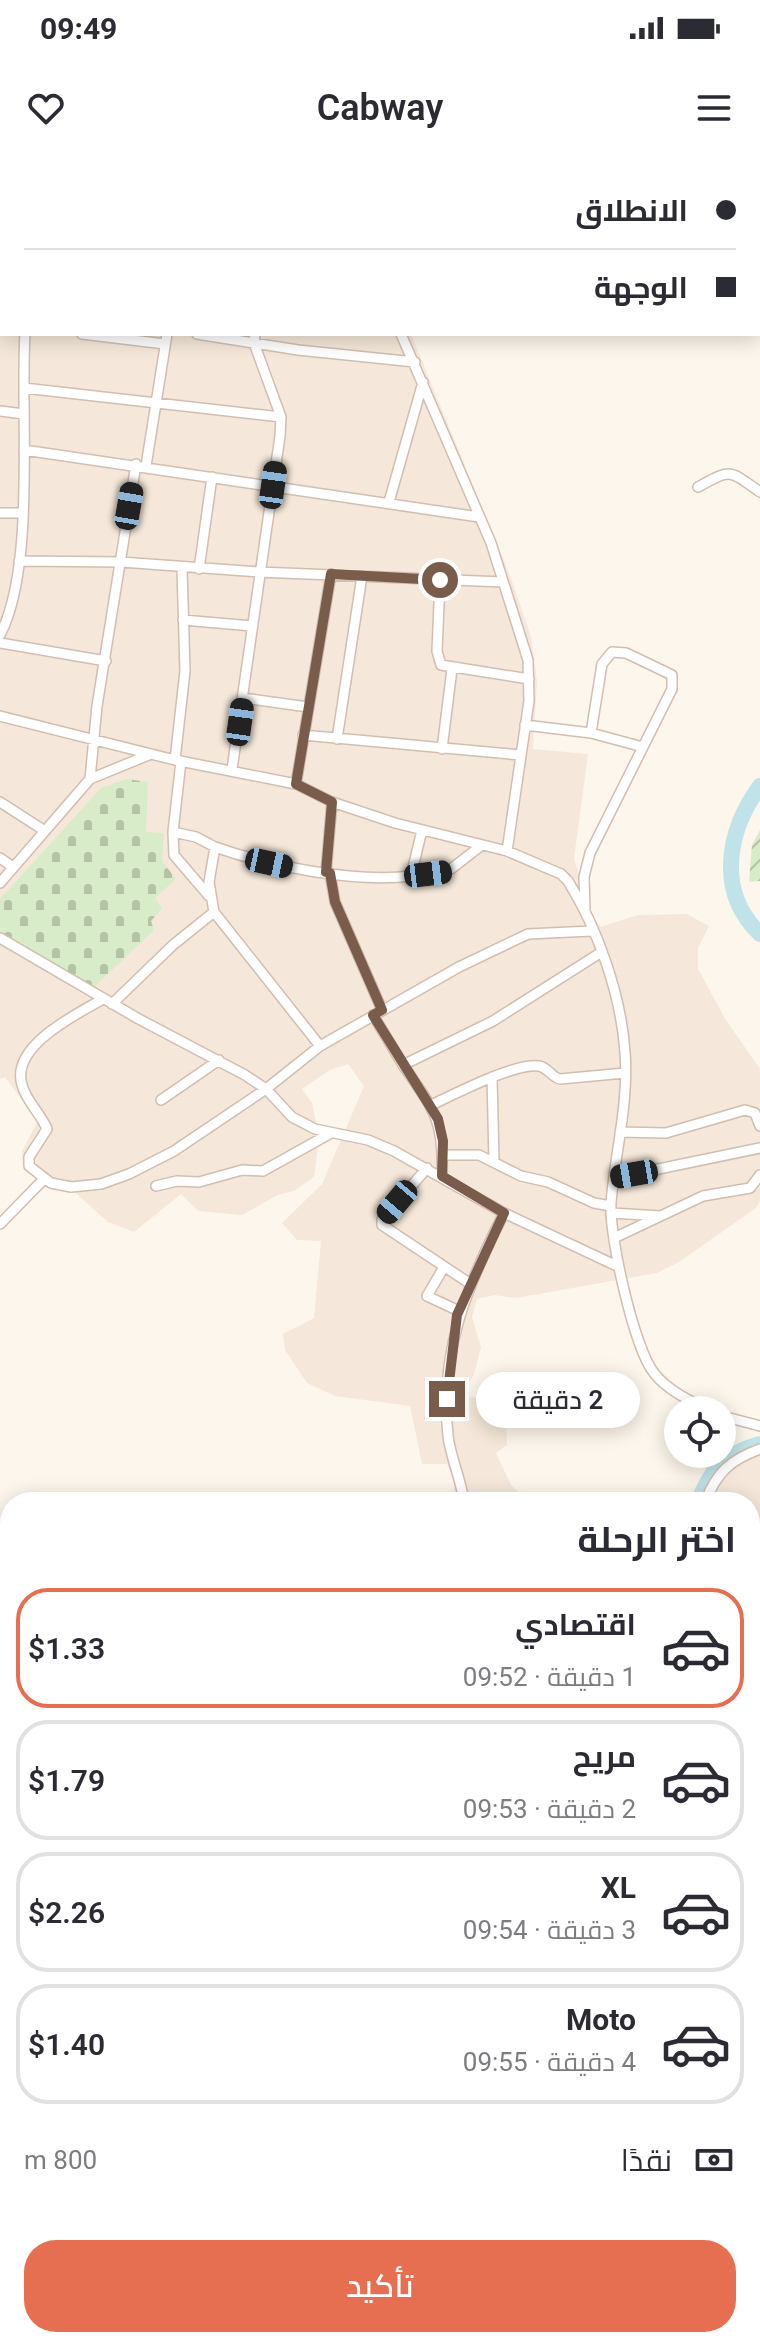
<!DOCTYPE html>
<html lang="ar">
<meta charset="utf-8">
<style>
:root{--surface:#fff;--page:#f7f7f7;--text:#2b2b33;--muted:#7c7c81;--line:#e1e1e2;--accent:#e76f51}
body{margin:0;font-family:Roboto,Cairo,sans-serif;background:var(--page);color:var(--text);direction:rtl;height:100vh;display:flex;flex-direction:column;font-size:30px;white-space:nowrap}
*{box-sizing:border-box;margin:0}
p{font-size:26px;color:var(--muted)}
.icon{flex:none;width:44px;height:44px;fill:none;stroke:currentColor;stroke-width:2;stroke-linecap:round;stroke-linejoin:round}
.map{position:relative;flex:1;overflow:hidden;direction:ltr}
.drawer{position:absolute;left:0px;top:1332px;width:760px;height:856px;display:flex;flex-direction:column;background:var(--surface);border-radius:32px 32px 0 0;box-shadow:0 4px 20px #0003;direction:rtl}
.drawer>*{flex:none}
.hud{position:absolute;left:0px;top:0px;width:760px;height:176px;box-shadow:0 4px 20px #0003;direction:rtl;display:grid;align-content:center;height:176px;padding:0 24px;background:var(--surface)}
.tools{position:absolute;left:664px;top:1236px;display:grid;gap:16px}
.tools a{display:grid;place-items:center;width:72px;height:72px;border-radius:50%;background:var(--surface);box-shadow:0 4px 20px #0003;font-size:40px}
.end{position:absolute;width:36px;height:36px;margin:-18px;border:10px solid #7a5c4d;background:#fff;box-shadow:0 0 0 4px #fff}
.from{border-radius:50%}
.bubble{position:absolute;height:56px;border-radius:28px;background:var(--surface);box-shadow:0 4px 20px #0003;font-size:26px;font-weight:600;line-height:56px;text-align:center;direction:rtl}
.car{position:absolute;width:24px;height:48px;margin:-24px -12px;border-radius:10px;box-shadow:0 0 6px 2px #0007;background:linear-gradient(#222 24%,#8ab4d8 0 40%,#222 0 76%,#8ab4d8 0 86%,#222 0)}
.hud b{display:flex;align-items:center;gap:28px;height:76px;font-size:30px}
.hud b+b{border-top:2px solid var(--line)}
.hud i{width:20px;height:20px;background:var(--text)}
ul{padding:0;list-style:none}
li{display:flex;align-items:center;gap:24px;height:120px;margin:0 16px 12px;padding:0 8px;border:4px solid var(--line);border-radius:32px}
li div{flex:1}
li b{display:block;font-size:30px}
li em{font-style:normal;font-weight:600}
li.on{border-color:var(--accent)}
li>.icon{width:72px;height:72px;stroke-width:1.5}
h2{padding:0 24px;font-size:36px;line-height:96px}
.pay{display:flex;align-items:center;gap:20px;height:88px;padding:0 24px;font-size:30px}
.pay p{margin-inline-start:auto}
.button{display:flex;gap:16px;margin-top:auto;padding:16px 24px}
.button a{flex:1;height:92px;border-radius:32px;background:var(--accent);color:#fff;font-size:32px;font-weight:600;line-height:92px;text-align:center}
.status{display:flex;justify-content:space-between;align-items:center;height:56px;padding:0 40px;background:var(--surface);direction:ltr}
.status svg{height:22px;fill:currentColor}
header{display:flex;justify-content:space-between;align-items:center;height:104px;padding:0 24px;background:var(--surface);font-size:36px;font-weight:600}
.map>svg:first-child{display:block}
.residential{fill:#f5e8da}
.cemetery{fill:url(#cemetery-stones)}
.garden{fill:url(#garden-furrows)}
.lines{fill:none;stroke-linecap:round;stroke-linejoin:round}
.river{stroke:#bfe3e8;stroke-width:16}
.street-casing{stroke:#d1beb0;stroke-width:12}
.street{stroke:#fff;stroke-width:9}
.route{stroke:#7a5c4d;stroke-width:10}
</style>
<div class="status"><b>09:49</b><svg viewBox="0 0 49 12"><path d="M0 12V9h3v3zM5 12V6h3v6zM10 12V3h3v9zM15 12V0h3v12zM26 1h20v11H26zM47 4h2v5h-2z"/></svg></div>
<header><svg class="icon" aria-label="menu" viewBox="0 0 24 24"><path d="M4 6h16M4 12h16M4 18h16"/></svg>Cabway<svg class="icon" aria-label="heart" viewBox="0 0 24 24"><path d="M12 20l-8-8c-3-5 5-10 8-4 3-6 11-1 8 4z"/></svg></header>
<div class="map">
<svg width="760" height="2188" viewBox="0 0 760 2188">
<defs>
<pattern id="cemetery-stones" width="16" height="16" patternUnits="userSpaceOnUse" patternTransform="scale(2)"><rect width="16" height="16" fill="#d8ecc9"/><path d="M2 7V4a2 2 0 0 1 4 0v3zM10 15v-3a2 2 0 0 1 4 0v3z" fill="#b4c2a5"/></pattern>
<pattern id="garden-furrows" width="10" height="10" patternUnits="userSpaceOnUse" patternTransform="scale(2)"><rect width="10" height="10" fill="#d8ecc9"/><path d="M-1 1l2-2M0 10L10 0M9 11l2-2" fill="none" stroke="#b4c2a5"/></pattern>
</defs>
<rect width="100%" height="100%" fill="#fdf6ec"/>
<path class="residential" d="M 0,0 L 356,0 L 2,2 L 2,174 L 411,174 L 512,421 L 531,477 L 537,522 L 533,589 L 588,594 L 574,699 L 589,750 L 600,767 L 638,755 L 687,754 L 709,766 L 698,788 L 698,809 L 726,860 L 760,909 L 760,1041 L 756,1048 L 679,1102 L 657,1113 L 516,1138 L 494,1135 L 477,1139 L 472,1157 L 481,1187 L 474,1214 L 465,1231 L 467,1236 L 506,1245 L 507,1285 L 496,1293 L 511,1325 L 528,1342 L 453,1342 L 454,1320 L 447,1304 L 422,1304 L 410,1246 L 335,1236 L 307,1223 L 285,1190 L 283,1174 L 314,1158 L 321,1081 L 297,1080 L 282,1063 L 322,1024 L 364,926 L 348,904 L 330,910 L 302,929 L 312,943 L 319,977 L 314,1017 L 294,1031 L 278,1035 L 242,1055 L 198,1051 L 181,1034 L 134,1072 L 108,1062 L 70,1028 L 45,1028 L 23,1006 L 22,991 L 38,961 L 5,917 L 0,919 Z
M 760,1278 L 760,1635 L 756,1637 L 750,1620 L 750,1342 L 696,1342 L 724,1292 L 742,1283 Z"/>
<path class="cemetery" d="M 127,619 L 148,622 L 146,672 L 164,673 L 162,701 L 176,719 L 155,738 L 162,749 L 151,761 L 154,770 L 89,832 L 0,783 L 0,739 L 101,628 Z"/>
<path class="garden" d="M 760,670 L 760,721 L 749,722 L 752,685 Z"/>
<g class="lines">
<path class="river" d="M 760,626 C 727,671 716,732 760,774
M 698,1342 C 713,1306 723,1295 760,1284"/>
<g class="street-casing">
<path id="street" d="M 343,0 L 343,2
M 25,2 L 25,0
M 153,2 L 153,0
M 277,2 L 278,0
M 0,34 L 2,34
M 0,145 L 2,145
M 82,174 L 165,184
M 197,174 L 298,190 L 415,202
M 401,174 L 491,383 L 528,500 L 529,541 L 507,691
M 24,228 L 281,257
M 0,251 L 24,254
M 24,290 L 479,357
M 146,306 L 167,174
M 698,327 C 731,309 728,309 760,332
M 389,342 L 423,222
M 0,353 L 21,353
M 19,401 L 121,402 L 259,412 L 503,422
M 199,409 L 212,317
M 440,420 L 437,491 L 441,505 L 529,519
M 183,460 L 252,466
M 0,475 C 36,406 20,254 25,174
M 0,483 L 106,501
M 243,538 L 308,547
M 0,556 L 175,600 L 296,624 L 332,642 L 395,663 L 507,691 L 561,714 L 568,721 C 598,769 621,835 625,892 C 629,943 615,993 611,1043 C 609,1076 634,1188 654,1213 C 667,1230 690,1241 709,1250
M 525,565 L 591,573 L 643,587
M 303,575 L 520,595
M 337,579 L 362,416
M 442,589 L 452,509
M 175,600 L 185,511 L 182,408
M 181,601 L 173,672 L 196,677 L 215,687 L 209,722 L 214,752 L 320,886
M 232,609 L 280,276 L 281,257 L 254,183 L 255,174
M 90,619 L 97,546 L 136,304
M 296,624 L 331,414
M 0,642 L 45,671
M 422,670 L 411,716 L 451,709 L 482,685
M 173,672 L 174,695 L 209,736
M 215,687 C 269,706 354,723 411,716
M 0,698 L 13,707
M 326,712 L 332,642
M 330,713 L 335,742 L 382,850
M 0,723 L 90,619 L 151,594
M 585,749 L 584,717 L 590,693 L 672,529 L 672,515 L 626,493 L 612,492 L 602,504 L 591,573
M 0,778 L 137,858 L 245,915 L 266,929 L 292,957 L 315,969 L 368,980 L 394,991 L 504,1053 L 619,1107
M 103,839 C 77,854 10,886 22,925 C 26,941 41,954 47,969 L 29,997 L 29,1006 L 51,1023 L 71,1027 L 101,1024 L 129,1014 L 174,991 L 266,929 L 320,886 L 459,807 L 528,774 L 591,771
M 112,844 L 173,785 L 214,752
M 373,855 L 403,905 L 493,861 L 600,793
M 403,905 C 434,950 444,959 442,1016
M 492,917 L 494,1002
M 161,940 L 219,900
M 431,945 C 453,935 516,902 539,906 C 549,908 551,917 560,919 L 625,913
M 620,972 L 666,973 L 745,950 L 755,953 L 760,966
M 443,995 L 479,995 L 521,1016 L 548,1022 L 594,1043 L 611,1046
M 427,1008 L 382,1060 L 382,1065 L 469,1123
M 615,1018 L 760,988
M 156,1026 L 177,1021 L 199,1022 L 242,1010 L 263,1011 L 331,973
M 612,1053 L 660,1056
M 0,1064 L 44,1019
M 614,1078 L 703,1036 L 750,1028 L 760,1015
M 444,1107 L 427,1136 L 459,1151
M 722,1256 L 760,1266
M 464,1342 C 461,1319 451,1299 448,1276 C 439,1192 467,1126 504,1053
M 705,1342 C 717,1312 730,1300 760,1289
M 750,1517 L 760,1514
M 750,1580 L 760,1595
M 0,1652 L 10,1656
M 750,2079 L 760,2084"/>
</g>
<use href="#street" class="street"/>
</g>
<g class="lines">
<path class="route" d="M 440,420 L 331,414 L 296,624 L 332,642 L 326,712 L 330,713 L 335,742 L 382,850 L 373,855 L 438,959 L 443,981 L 442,1016 L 504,1053 L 457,1155 L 447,1239"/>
</g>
</svg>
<div class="tools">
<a><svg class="icon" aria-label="locate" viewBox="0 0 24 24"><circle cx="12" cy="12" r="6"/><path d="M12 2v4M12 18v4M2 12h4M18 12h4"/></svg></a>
</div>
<i class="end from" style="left:440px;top:420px"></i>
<i class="end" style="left:447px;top:1239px"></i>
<div class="bubble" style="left:476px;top:1212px;width:164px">2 دقيقة</div>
<i class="car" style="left:273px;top:325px;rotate:8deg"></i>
<i class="car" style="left:129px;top:346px;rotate:10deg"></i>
<i class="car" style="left:240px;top:562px;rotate:8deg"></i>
<i class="car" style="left:269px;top:703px;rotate:102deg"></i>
<i class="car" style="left:428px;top:714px;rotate:83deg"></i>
<i class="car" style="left:634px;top:1014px;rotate:260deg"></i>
<i class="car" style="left:397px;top:1042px;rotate:220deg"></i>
<div class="hud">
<b><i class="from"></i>الانطلاق</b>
<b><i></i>الوجهة</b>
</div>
<section class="drawer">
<h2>اختر الرحلة</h2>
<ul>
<li class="on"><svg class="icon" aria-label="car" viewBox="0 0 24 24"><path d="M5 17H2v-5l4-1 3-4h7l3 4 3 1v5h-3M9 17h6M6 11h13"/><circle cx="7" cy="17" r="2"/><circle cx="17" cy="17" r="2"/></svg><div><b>اقتصادي</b><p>1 دقيقة · 09:52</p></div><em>$1.33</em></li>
<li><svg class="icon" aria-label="car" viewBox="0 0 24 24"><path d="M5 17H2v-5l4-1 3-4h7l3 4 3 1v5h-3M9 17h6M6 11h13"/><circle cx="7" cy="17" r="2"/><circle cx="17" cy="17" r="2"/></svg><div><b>مريح</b><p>2 دقيقة · 09:53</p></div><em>$1.79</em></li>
<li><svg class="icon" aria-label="car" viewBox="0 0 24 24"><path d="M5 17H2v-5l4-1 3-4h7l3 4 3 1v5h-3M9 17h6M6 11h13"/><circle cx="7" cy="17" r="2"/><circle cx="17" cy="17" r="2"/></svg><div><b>XL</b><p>3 دقيقة · 09:54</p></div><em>$2.26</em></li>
<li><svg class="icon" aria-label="car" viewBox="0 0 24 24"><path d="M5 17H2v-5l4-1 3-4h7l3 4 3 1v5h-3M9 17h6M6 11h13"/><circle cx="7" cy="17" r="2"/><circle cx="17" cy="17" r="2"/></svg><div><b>Moto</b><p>4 دقيقة · 09:55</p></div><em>$1.40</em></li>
</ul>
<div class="pay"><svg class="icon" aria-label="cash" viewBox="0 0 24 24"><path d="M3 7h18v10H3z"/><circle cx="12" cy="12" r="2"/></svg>نقدًا<p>800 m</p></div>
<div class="button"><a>تأكيد</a></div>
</section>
</div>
